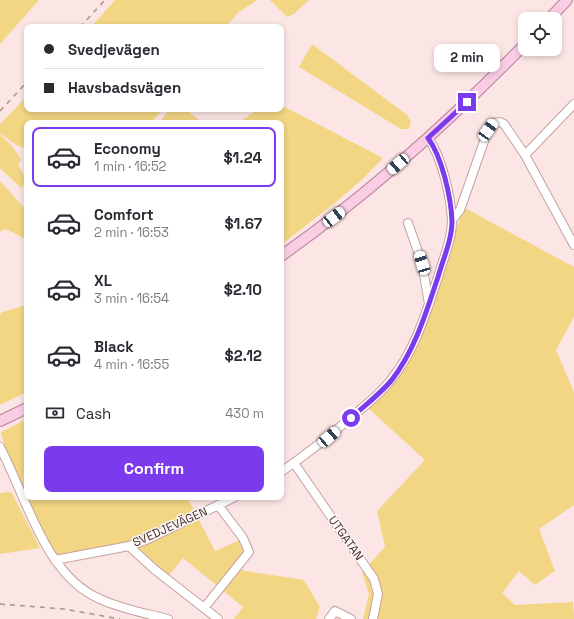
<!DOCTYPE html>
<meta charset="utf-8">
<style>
:root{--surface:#fff;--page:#f2f2f3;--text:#2b2b33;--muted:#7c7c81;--line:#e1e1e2;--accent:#7c3aed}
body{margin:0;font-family:"Space Grotesk",sans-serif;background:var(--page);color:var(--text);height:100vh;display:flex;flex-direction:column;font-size:15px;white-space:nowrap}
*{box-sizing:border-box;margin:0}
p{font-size:13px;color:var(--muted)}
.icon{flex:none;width:22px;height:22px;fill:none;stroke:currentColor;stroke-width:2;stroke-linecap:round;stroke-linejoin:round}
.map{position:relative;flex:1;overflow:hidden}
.details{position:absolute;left:24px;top:120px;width:260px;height:380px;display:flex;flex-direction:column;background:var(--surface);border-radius:8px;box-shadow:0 2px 6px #0003}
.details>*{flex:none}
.hud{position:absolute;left:24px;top:24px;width:260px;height:88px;border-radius:8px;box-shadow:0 2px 6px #0003;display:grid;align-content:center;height:88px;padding:0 20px;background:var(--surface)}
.buttons{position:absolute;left:518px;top:12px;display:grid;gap:8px}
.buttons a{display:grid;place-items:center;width:44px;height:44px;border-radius:8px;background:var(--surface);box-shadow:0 2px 6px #0003;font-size:20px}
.end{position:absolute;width:18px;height:18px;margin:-9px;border:5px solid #7c3aed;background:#fff;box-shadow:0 0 0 2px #fff}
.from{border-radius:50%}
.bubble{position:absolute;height:28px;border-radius:8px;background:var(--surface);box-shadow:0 2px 6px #0003;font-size:13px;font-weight:700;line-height:28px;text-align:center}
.car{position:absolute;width:12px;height:24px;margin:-12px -6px;border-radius:5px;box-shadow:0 0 3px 1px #0007;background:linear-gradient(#fff 24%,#345 0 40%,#fff 0 76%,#345 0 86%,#fff 0)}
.hud b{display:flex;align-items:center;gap:14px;height:38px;font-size:15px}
.hud b+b{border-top:1px solid var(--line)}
.hud i{width:10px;height:10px;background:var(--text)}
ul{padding:7px 0 0;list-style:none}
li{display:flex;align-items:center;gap:12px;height:60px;margin:0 8px 6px;padding:0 12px;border:2px solid transparent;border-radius:8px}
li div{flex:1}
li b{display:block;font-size:15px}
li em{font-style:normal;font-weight:700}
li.on{border-color:var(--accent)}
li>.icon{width:36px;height:36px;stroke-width:1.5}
.pay{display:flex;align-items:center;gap:10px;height:44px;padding:0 20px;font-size:15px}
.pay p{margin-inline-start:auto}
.primary-button{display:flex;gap:8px;margin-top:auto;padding:8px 20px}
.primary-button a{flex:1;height:46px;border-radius:8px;background:var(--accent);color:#fff;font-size:16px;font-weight:700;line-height:46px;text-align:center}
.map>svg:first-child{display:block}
.green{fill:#f2d683}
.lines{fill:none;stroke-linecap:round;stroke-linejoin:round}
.minor-casing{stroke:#c4a2a0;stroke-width:10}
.major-casing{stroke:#b8829b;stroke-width:12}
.minor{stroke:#fff;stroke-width:8}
.major{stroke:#fbcde5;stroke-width:10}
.rail{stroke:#a69493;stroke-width:1.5;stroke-dasharray:5 5;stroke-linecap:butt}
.route{stroke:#7c3aed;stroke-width:5}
.labels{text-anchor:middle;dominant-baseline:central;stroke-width:3;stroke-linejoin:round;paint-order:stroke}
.street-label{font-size:12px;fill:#413332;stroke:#fef7f6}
</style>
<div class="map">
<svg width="574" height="619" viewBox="0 0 574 619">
<rect width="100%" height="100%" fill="#fce6e5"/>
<path class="green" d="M 0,0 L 39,0 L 0,44 Z
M 115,0 L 257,0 L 239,12 L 225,27 L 91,27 Z
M 270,0 L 309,0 L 294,14 L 287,17 Z
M 312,44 L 407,115 L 411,122 L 409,129 L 401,129 L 299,67 Z
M 27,96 L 27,109 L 163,109 L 151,123 L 27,123 L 27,149 L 16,145 L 0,133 L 0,124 Z
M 281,105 L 383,158 L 365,177 L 336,202 L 281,245 L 281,123 L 238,123 L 258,109 L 281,109 Z
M 170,109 L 185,109 L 203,123 L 159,123 Z
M 0,134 L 12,146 L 21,159 L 18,165 L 27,181 L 21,188 L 0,168 Z
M 0,181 L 27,211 L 27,240 L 6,229 L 0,232 Z
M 463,207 L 574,267 L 574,317 L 556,350 L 574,392 L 574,505 L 539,529 L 555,571 L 535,585 L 519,571 L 502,593 L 515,605 L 573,602 L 574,619 L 363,619 L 369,594 L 362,572 L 385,547 L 377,511 L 425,460 L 369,409 L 422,331 L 438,291 Z
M 27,305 L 27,392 L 0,405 L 0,314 L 2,312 Z
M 27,419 L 27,497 L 187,497 L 215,551 L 240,540 L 245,550 L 245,564 L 240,570 L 304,580 L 320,607 L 316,619 L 234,619 L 243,607 L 183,558 L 166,579 L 142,555 L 135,541 L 69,554 L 48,555 L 8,460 L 1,432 Z
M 8,492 L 12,493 L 40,548 L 0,554 L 0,493 Z"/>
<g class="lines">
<g class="minor-casing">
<path id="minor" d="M 574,104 L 525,155 L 574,245
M 452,220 L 460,210 L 488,130 L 493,123 L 500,122 L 504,124 L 525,155
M 408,223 L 422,263 L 429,304
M 0,447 C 26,496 45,576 100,599 C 121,609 145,613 168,619
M 294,463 L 374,579 L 378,594 L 373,619
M 281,472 C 307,454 331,435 355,414 C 367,404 380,394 390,381 C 415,351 426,313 438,277 C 443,259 452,240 452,221 C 451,197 442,157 428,138
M 129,546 L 154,569 L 218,619
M 55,560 L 129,546 L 146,540 L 235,497
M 204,608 L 249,552 L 243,538 L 218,505
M 329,619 L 335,611 L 351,619"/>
</g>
<g class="major-casing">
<path id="major" d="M 549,19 L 567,0
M 281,256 C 369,194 450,121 525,44
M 0,421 L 27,408"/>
</g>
<use href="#minor" class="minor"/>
<use href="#major" class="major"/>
<path class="rail" d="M 80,27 L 105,0
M 0,111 L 27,82
M 0,604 L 64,609 L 120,619"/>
</g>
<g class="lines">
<path class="route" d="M 351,418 C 364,406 379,395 391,381 C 415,350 426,313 438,277 C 443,259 452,240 452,221 C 451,197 442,157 428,138 L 467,102"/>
</g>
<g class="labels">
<g class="street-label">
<text transform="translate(170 527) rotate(-24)">SVEDJEVÄGEN</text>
<text transform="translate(346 538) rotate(55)">UTGATAN</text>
</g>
</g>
</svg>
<div class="buttons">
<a><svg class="icon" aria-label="locate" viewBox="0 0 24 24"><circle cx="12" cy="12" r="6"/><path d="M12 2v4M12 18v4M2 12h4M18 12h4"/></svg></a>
</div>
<i class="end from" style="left:351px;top:418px"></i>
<i class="end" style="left:467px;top:102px"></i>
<div class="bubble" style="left:434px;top:44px;width:66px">2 min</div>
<i class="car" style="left:488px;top:130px;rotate:35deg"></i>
<i class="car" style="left:398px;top:164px;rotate:229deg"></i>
<i class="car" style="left:334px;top:217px;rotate:52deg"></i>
<i class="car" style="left:422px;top:263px;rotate:343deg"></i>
<i class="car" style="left:329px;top:437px;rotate:49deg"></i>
<div class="hud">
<b><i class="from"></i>Svedjevägen</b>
<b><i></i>Havsbadsvägen</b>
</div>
<section class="details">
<ul>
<li class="on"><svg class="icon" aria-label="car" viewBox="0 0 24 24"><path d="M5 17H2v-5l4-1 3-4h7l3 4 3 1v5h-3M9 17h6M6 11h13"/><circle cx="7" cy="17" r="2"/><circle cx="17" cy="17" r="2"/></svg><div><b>Economy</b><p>1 min · 16:52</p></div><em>$1.24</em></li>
<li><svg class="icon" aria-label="car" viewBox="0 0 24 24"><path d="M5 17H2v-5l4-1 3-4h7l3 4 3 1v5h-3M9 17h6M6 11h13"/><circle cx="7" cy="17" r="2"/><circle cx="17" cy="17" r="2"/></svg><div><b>Comfort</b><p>2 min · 16:53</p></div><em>$1.67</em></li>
<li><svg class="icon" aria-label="car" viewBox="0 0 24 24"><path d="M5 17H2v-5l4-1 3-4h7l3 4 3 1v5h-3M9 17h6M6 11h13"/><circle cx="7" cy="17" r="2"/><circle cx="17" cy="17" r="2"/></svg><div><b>XL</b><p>3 min · 16:54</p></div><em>$2.10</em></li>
<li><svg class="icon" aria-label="car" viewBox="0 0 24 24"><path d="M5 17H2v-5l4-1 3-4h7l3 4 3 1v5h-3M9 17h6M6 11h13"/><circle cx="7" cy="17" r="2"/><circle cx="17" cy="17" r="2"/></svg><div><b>Black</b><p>4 min · 16:55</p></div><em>$2.12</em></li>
</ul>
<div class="pay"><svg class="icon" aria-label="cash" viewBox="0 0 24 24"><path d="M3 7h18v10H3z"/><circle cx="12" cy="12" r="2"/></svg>Cash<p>430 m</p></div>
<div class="primary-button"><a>Confirm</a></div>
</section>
</div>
